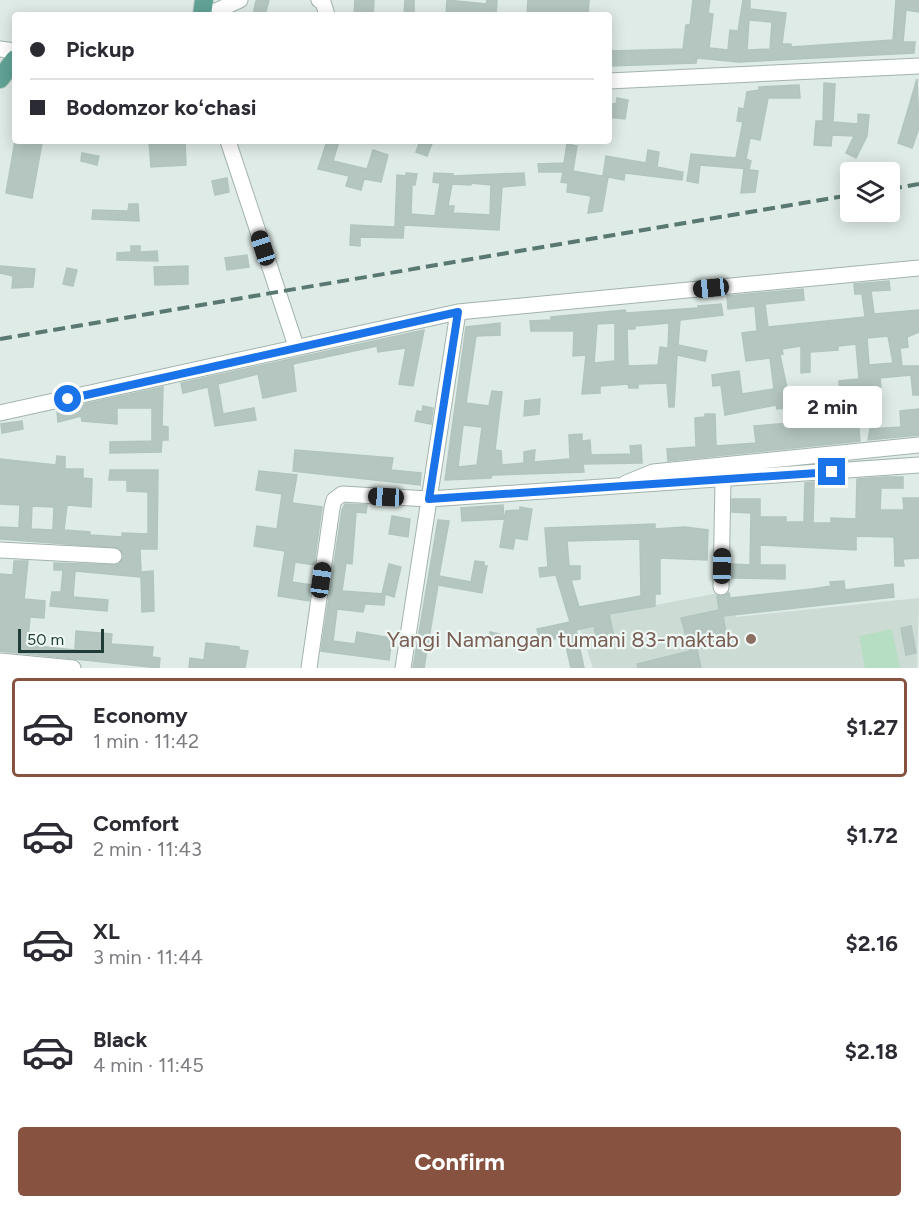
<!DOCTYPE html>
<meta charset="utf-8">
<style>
:root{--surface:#fff;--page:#f2f2f3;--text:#2b2b33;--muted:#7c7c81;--line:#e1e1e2;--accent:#885240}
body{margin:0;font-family:Figtree,sans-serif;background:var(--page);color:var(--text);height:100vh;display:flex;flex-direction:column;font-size:22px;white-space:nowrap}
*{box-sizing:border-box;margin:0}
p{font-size:20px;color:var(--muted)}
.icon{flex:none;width:33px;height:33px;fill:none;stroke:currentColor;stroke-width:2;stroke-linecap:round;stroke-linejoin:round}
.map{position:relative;height:668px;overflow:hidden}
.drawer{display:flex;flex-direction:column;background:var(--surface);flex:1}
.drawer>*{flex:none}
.top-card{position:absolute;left:12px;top:12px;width:600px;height:132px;border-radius:6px;box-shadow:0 3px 15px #0003;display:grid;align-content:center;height:132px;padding:0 18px;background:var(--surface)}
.controls{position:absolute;left:840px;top:162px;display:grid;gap:12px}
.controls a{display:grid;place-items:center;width:60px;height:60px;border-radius:6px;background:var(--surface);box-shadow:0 3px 15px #0003;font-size:30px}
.scale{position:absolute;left:18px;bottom:15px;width:86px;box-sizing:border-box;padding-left:6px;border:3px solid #1f3c36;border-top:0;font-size:16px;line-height:21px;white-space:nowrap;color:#1f3c36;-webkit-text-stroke:4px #eff8f4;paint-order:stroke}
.end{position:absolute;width:27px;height:27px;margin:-14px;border:8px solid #1a73e8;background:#fff;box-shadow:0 0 0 3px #fff}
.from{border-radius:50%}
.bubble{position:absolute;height:42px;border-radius:6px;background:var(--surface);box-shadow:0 3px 15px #0003;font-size:20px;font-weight:700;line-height:42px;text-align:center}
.car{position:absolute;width:18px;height:36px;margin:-18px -9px;border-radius:8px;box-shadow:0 0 4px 2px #0007;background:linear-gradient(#222 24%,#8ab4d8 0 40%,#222 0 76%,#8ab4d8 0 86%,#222 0)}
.top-card b{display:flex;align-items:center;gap:21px;height:57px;font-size:22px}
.top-card b+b{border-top:2px solid var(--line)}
.top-card i{width:15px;height:15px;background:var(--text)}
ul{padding:10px 0 0;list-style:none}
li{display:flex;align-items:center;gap:18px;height:99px;margin:0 12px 9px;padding:0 6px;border:3px solid transparent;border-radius:6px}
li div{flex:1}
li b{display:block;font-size:22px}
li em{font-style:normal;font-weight:700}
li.on{border-color:var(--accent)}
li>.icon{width:54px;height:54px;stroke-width:1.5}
.action{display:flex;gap:12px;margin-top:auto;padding:12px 18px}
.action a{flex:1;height:69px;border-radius:6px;background:var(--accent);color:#fff;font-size:24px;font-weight:700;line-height:69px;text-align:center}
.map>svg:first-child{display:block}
.built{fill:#cddbd5}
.park{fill:#b6dec3}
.building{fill:#b4c6bf;stroke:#b1c5be;stroke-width:1.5;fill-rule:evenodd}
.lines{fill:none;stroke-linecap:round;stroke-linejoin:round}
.minor-casing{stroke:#a2b3ae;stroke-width:17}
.major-casing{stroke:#c0c8c7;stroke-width:20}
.minor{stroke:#fff;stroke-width:15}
.major{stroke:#61a396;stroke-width:18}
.rail{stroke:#597871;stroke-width:4;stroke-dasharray:12 6;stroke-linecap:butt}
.route{stroke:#1a73e8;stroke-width:8}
.education-dot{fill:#8d6e63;stroke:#eff8f4;stroke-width:2}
.labels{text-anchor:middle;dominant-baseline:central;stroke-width:4.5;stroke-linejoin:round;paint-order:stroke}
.education-label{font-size:22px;fill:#785e54;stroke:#eff8f4;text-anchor:end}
</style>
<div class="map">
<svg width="919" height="668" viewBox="0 0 919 668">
<rect width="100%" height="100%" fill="#dfebe6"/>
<path class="built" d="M 729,591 L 736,617 L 919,598 L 917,668 L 593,668 L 577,620 Z"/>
<path class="park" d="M 892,629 L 900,668 L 865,668 L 859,636 Z"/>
<path class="building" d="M 269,0 L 265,15 L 253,15 L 256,1 Z
M 355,0 L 374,0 L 373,15 L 354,15 Z
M 405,0 L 414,0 L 414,15 L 404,15 Z
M 447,0 L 486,4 L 487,0 L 497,0 L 496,15 L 446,15 Z
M 528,0 L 589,0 L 588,15 L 527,15 Z
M 693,0 L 710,0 L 708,13 L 713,14 L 709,48 L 728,50 L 730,30 L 738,31 L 743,0 L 750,0 L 750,9 L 786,13 L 782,44 L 791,44 L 791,47 L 893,40 L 896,0 L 919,0 L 919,12 L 906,10 L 903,42 L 915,42 L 914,53 L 739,62 L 697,58 L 696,63 L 609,66 L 610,51 L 683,49 L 686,25 L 690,25 ZM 749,20 L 772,22 L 770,49 L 747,50 Z
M 917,79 L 919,128 L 912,148 L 898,143 Z
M 824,83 L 835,84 L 833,122 L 858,124 L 858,114 L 869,115 L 867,136 L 856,158 L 846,153 L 854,136 L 832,135 L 831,146 L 814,145 L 816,121 L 823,121 Z
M 799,85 L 800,98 L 768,98 L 760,140 L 750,138 L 746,159 L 751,161 L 749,169 L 700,165 L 698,183 L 687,181 L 691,154 L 736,158 L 743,122 L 737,121 L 739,108 L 744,109 L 747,92 L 759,90 L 759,87 Z
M 617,98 L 628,100 L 625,119 L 609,117 L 609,103 L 616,104 Z
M 15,141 L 42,143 L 32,198 L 6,193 Z
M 149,141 L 185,141 L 186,165 L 151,167 Z
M 327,141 L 339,141 L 333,161 L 367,169 L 373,150 L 388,155 L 381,182 L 364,179 L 361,190 L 346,186 L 349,176 L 318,169 Z
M 420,141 L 433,141 L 427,156 L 416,152 Z
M 567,144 L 577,146 L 573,171 L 608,177 L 602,211 L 588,213 L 591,196 L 567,192 L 568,183 L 561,182 L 563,172 L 539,172 L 538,164 L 564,163 Z
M 648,150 L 659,152 L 657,167 L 683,172 L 682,180 L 625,173 L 624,180 L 603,176 L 606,156 L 646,163 Z
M 82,153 L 99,156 L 97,165 L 81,161 Z
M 744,169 L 758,171 L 755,192 L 741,193 Z
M 406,173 L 417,174 L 415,185 L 412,185 L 411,214 L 435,216 L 440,183 L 433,182 L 434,173 L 453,174 L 453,176 L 524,173 L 525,185 L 502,187 L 499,230 L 404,225 L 403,238 L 360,237 L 360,246 L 350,245 L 351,225 L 395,227 L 397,175 L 406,176 ZM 471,183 L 491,185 L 490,215 L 453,213 L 454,206 L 448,206 L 452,184 L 471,185 Z
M 227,178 L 229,192 L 215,195 L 212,181 Z
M 129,204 L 138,204 L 139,221 L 92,219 L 93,210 L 128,211 Z
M 131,246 L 140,246 L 140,252 L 157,251 L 158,261 L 117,260 L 117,253 L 131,252 Z
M 247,255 L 249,267 L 227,270 L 225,258 Z
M 0,266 L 35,269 L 33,287 L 12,288 L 13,276 L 0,273 Z
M 188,266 L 188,284 L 155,285 L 154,267 Z
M 67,268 L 77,270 L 73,286 L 63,284 Z
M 889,281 L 890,290 L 871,291 L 874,314 L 919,310 L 919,332 L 907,337 L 908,347 L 900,348 L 902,366 L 919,366 L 919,395 L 913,395 L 911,375 L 880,378 L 881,387 L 850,389 L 852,407 L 857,406 L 860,441 L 668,461 L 667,449 L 696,447 L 695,418 L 705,417 L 705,414 L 715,414 L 716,446 L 756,443 L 754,426 L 831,420 L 829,402 L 840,400 L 839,381 L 859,379 L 856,344 L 838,346 L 838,350 L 810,352 L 810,372 L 801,373 L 801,346 L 782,349 L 783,354 L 780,355 L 791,407 L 777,409 L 776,405 L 725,415 L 721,385 L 713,386 L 712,375 L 739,371 L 742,394 L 774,389 L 770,358 L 746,361 L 742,333 L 757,331 L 755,306 L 728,309 L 727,296 L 803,289 L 804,300 L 765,304 L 768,327 L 865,317 L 862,294 L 855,294 L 854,284 ZM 888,336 L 893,363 L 869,365 L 867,338 Z
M 721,304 L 723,315 L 680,320 L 678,345 L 707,351 L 705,361 L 677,355 L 674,407 L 669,407 L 667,383 L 638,384 L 638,388 L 629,388 L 628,384 L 600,386 L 600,393 L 582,394 L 586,355 L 573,356 L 574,331 L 531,331 L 530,321 L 551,320 L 551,317 L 625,310 L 626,313 L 698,308 L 698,306 ZM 615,323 L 615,361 L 594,363 L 597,324 ZM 669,323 L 668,348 L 660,347 L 658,365 L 628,366 L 627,329 L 635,329 L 635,326 Z
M 500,323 L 500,335 L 476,336 L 466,403 L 489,406 L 492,391 L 502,392 L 495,450 L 501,451 L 502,465 L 524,463 L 524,452 L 535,450 L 534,462 L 570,459 L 569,435 L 582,434 L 582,441 L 590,440 L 591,455 L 631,454 L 630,446 L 641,445 L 642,463 L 583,464 L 584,472 L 492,475 L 491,478 L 445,480 L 466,327 ZM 463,425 L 482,427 L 477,465 L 458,467 Z
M 424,330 L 413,386 L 399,384 L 406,348 L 378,352 L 377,346 L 293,364 L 296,391 L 263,398 L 258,374 L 218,384 L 223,414 L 254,408 L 256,420 L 215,426 L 208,387 L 183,393 L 181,383 Z
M 163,387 L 162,426 L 168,427 L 168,440 L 162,440 L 161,452 L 110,453 L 110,442 L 152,441 L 152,408 L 117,408 L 117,424 L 82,421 L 81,416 L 58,422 L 57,410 Z
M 540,399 L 539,414 L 524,416 L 525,401 Z
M 423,406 L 433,408 L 431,424 L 415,421 L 417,411 L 422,412 Z
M 919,409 L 919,435 L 868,440 L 870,429 L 901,427 L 900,411 Z
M 22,421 L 23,429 L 2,433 L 1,424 Z
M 295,450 L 393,458 L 391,470 L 421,473 L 420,485 L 293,471 Z
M 57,456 L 65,457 L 65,469 L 83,469 L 83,478 L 92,479 L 91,507 L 67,505 L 64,530 L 90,532 L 90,535 L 122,537 L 122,533 L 148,534 L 148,492 L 127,491 L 127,480 L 109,480 L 110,470 L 158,470 L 157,549 L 140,549 L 141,572 L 153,571 L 154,611 L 142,612 L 141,577 L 75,571 L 73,597 L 108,600 L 107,611 L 50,606 L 52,592 L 61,592 L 63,570 L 54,570 L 54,563 L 118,565 L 124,557 L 119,548 L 0,539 L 0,527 L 19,528 L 20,505 L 0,504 L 0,459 L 56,465 ZM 32,506 L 54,507 L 53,530 L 31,529 Z
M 259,471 L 297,475 L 292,503 L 322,507 L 314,565 L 295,562 L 292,582 L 311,585 L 309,601 L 278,596 L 285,551 L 254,546 L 257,526 L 277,529 L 282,494 L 256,490 Z
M 886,477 L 903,477 L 903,488 L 881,488 L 880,510 L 904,510 L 903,498 L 919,498 L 919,558 L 903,559 L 904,566 L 895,566 L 894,537 L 856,536 L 856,550 L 760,545 L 760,565 L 785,565 L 785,579 L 732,578 L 732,564 L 750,565 L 751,513 L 732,512 L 732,499 L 760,499 L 760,517 L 786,517 L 786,522 L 804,522 L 805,483 L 814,482 L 813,523 L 831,523 L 831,518 L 856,519 L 857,479 Z
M 345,504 L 367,505 L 366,513 L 356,512 L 352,564 L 346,563 L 342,591 L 384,594 L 382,594 L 389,564 L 401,567 L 394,597 L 385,594 L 384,605 L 365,604 L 363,612 L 337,609 L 333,641 L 355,644 L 357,632 L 392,638 L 389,660 L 321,651 L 342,510 Z
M 503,505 L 504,519 L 462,521 L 461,508 Z
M 520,507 L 532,509 L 527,540 L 515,538 L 513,549 L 500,547 L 506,511 L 520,510 Z
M 392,516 L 410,519 L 408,537 L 389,534 Z
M 438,520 L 449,521 L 439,576 L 471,582 L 475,561 L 484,562 L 484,566 L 487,566 L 482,593 L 438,585 L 424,668 L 413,668 Z
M 655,524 L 655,529 L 685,527 L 708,530 L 707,560 L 660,558 L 660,594 L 655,594 L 655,606 L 609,614 L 614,637 L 597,641 L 594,626 L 576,630 L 584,668 L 571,668 L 564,637 L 540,642 L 537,629 L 570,622 L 556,575 L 540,577 L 539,568 L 548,567 L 545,528 ZM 640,539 L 641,596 L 579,607 L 571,580 L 580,579 L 580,566 L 569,566 L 567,541 Z
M 14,561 L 28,561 L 24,599 L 45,601 L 44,618 L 30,617 L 28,639 L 38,640 L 37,646 L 75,650 L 76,631 L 112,634 L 111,644 L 153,647 L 152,657 L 160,658 L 159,668 L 0,651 L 0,574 L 13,575 Z
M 844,581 L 845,590 L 893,584 L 894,597 L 723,616 L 728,643 L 697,649 L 701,668 L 638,668 L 637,664 L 690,651 L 681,618 L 719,610 L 717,596 L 729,593 L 730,598 L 812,589 L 831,586 L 830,582 Z
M 911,626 L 916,653 L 906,655 L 901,628 Z
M 490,632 L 500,634 L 498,645 L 488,643 Z
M 206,643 L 239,647 L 239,650 L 248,651 L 245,668 L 189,668 L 190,658 L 204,660 Z"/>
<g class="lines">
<g class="minor-casing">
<path id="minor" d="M 319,0 L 323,2 L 327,15
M 207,15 L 240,0
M 0,49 L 15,51
M 609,81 L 919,66
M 228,141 L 296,346
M 0,413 L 458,312 L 919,268
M 626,483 L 653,472 L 919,445
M 0,550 L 114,556
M 721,587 L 723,480
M 0,661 L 73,668
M 309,668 L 332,508 L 334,500 L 342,494 L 429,499 L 919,465
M 403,668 L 458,312"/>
</g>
<g class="major-casing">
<path id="major" d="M 202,15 L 204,0
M 0,79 L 15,59"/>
</g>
<use href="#minor" class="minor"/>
<use href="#major" class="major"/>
<path class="rail" d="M 890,189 L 919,184
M 0,339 L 850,195"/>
</g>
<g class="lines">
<path class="route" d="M 68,399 L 458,312 L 429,499 L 832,472"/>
</g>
<circle class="education-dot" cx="751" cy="639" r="6"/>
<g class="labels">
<g class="education-label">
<text x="739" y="639">Yangi Namangan tumani 83-maktab</text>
</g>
</g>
</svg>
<div class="controls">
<a><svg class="icon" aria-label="layers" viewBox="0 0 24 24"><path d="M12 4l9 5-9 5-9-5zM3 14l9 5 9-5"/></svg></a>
</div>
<div class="scale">50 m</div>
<i class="end from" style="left:68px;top:399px"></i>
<i class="end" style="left:832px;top:472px"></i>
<div class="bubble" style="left:783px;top:386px;width:99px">2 min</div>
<i class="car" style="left:263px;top:248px;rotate:342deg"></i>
<i class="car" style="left:711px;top:288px;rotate:264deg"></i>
<i class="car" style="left:386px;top:497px;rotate:273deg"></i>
<i class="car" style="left:722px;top:566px;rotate:1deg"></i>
<i class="car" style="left:321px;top:580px;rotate:8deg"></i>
<div class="top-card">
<b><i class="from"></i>Pickup</b>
<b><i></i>Bodomzor koʻchasi</b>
</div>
</div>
<section class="drawer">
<ul>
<li class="on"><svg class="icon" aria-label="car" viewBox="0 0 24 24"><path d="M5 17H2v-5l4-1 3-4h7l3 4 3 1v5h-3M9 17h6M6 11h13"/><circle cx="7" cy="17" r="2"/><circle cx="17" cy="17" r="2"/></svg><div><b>Economy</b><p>1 min · 11:42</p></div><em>$1.27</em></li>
<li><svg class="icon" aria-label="car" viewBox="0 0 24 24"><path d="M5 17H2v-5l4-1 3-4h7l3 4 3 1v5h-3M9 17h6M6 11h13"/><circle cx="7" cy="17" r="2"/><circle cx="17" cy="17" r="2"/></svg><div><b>Comfort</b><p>2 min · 11:43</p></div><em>$1.72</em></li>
<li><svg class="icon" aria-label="car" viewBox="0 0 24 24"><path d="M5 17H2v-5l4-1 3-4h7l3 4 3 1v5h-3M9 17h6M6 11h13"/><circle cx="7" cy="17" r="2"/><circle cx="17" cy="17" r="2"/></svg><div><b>XL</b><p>3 min · 11:44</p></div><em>$2.16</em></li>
<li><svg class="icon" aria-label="car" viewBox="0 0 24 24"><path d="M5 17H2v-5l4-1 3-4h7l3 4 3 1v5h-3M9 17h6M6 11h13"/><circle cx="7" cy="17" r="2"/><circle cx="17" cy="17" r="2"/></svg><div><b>Black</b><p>4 min · 11:45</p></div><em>$2.18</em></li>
</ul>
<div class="action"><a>Confirm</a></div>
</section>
